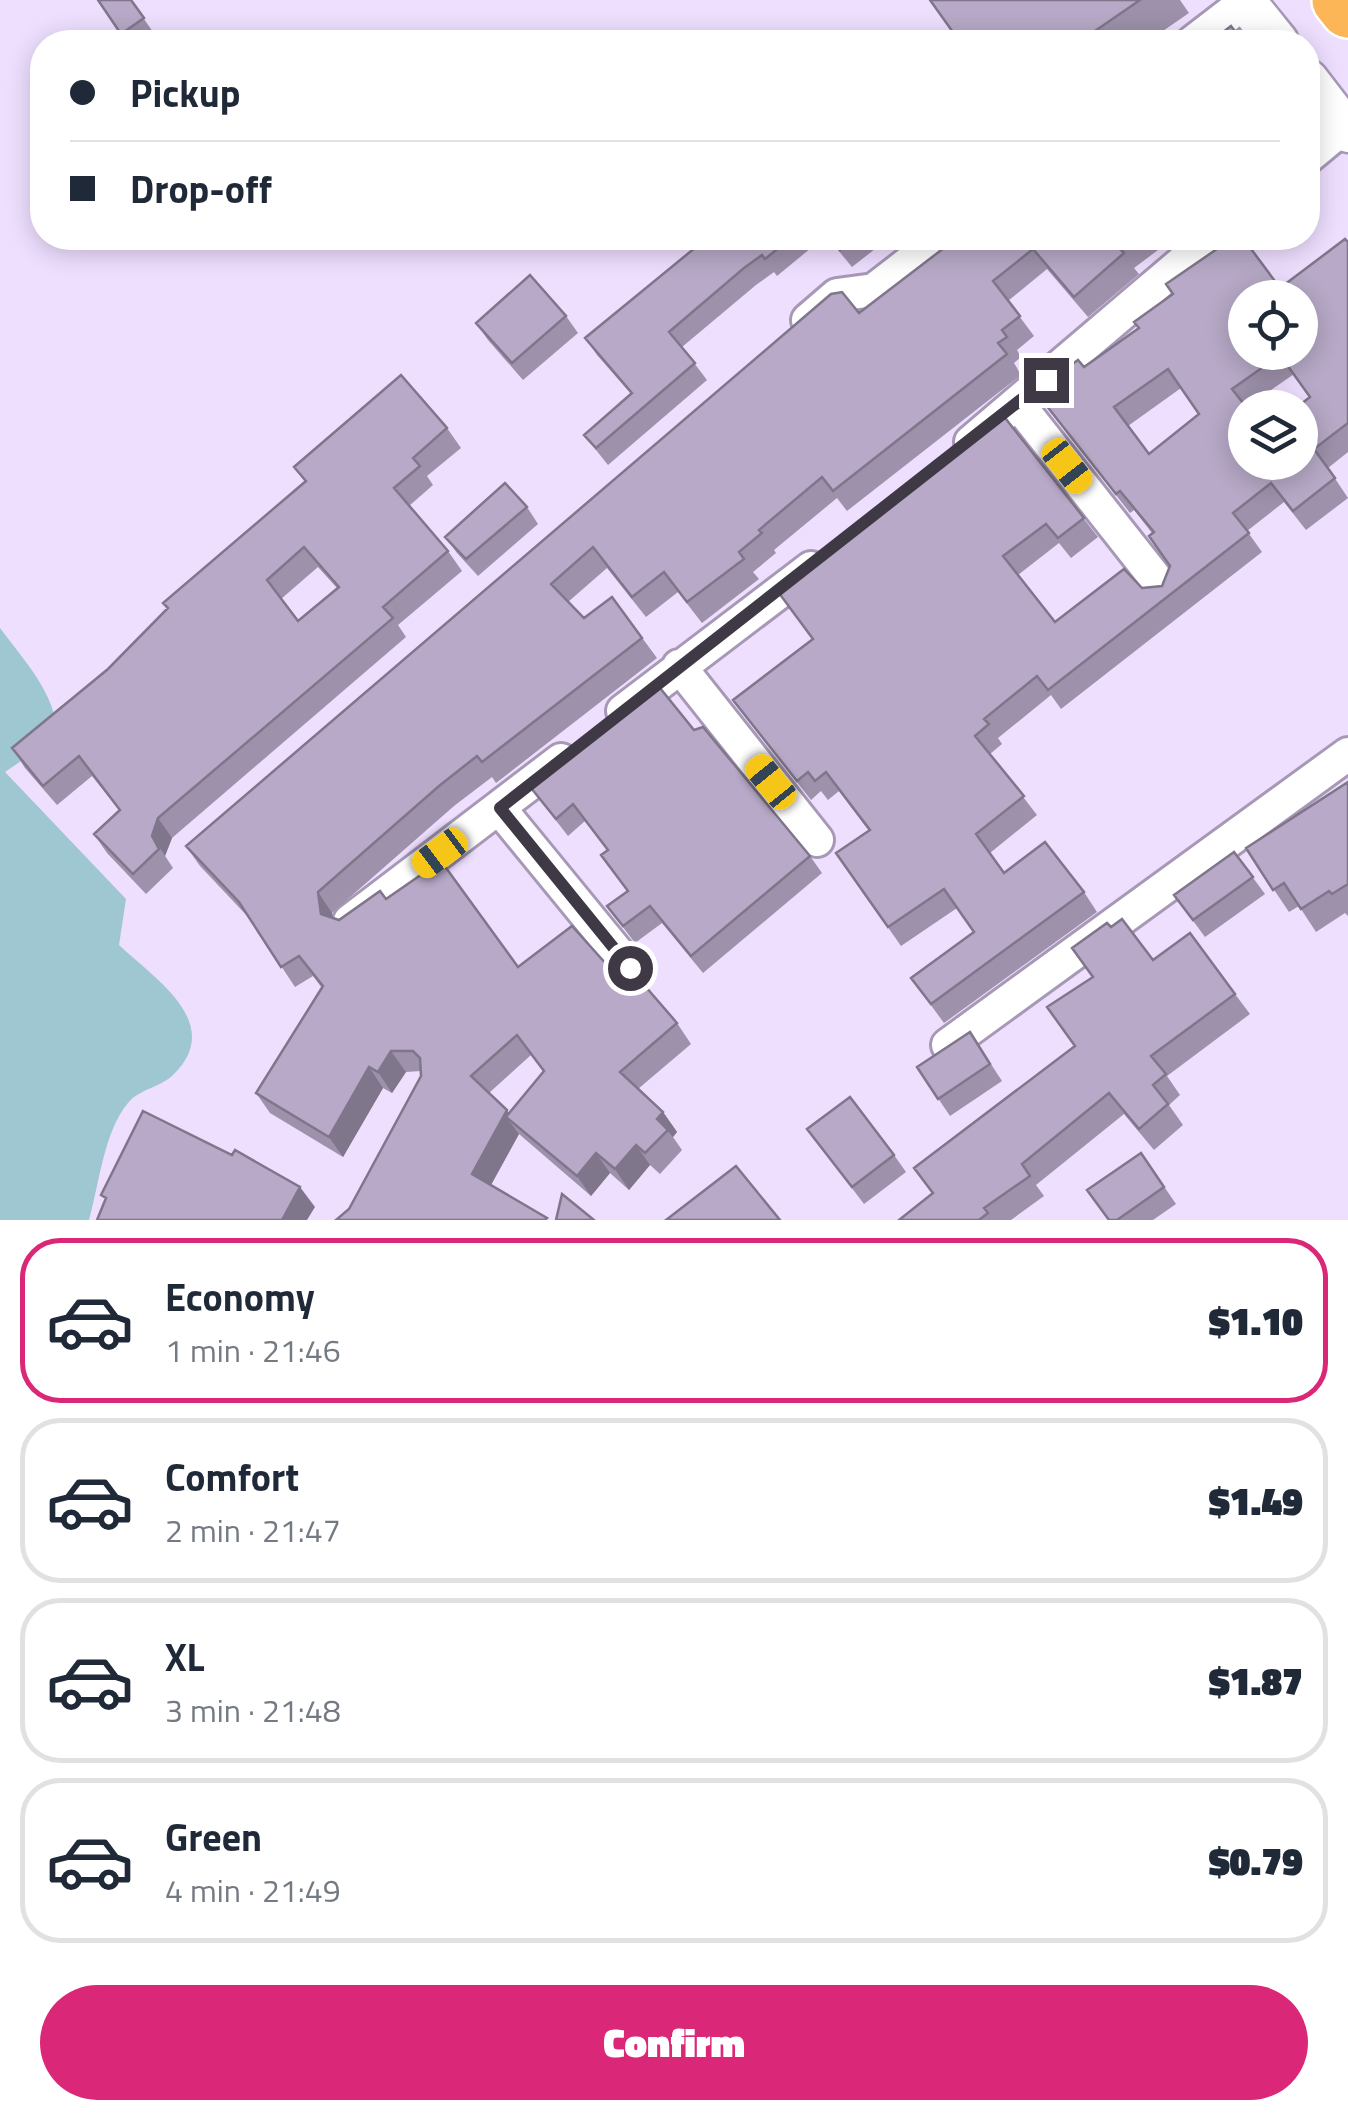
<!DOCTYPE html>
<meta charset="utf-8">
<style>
:root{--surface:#fff;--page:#f2f2f3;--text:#1f2937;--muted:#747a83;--line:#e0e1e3;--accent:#db2777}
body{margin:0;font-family:"Titillium Web",sans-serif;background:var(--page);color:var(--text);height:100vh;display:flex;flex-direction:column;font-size:38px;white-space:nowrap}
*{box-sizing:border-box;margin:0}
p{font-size:32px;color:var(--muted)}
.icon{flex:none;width:55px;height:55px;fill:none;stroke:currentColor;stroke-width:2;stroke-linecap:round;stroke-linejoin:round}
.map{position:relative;height:1220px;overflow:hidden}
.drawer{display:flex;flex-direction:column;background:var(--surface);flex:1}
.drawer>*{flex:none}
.banner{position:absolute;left:30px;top:30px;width:1290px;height:220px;border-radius:40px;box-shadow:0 5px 25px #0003;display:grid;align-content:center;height:220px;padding:0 40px;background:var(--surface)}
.tools{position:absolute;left:1228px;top:280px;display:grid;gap:20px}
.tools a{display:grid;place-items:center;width:90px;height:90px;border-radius:50%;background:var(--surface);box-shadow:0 5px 25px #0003;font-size:50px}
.end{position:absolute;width:45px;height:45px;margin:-22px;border:12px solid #3e3945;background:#fff;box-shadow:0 0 0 5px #fff}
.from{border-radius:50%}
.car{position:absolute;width:30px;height:60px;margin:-30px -15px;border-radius:12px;box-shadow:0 0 8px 2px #0007;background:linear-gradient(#f5c518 24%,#345 0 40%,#f5c518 0 76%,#345 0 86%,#f5c518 0)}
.banner b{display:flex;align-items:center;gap:35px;height:95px;font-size:38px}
.banner b+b{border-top:2px solid var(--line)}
.banner i{width:25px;height:25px;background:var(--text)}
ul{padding:18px 0 0;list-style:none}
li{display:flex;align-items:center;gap:30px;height:165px;margin:0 20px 15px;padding:0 20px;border:5px solid var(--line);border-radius:40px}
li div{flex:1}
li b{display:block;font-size:38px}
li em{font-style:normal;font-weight:800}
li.on{border-color:var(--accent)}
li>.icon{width:90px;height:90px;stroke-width:1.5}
.action{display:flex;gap:20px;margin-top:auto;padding:20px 40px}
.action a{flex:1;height:115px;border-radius:60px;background:var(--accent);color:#fff;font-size:40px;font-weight:800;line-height:115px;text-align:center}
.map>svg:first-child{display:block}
.water{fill:#9ec7d2}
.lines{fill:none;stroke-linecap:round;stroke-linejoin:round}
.minor-casing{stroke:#a799b6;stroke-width:38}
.tertiary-casing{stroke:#a799b6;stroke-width:45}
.trunk-casing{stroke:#fff;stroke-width:60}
.minor{stroke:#fff;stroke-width:32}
.tertiary{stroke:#fff;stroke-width:40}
.trunk{stroke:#fcb657;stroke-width:55}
.wall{fill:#9d91ab;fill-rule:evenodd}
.shaded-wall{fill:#80768b}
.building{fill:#b7a9c7;stroke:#80768b;stroke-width:2.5;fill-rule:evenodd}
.route{stroke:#3e3945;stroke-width:12}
</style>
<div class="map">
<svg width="1348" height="1220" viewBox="0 0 1348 1220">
<rect width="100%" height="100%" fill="#eedfff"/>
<path class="water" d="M 0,628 C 25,662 55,692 58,736 L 5,772 L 126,899 L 119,945 C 155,979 225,1023 174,1074 C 162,1087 139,1089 128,1103 C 104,1131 99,1185 89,1220 L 0,1220 Z"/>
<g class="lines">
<g class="minor-casing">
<path id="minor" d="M 1193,42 L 1245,2
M 1308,157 L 1344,127
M 808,320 L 837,295 L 874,290 L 941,238
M 1018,404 L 1164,589
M 971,442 L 1211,238
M 679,666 L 817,840
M 623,711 L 811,568
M 499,808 L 630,968
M 350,921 L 561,760
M 948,1045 L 1348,754"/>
</g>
<g class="tertiary-casing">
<path id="tertiary" d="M 1244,0 L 1278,42
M 1308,80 L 1348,132"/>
</g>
<g class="trunk-casing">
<path id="trunk" d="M 1340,0 L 1348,10"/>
</g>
<use href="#minor" class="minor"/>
<use href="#tertiary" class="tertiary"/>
<use href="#trunk" class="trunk"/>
</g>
<path class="wall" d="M 98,0 L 131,0 L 155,35 L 144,42 L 127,42 Z
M 930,0 L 1180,0 L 1189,13 L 1147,42 L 960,42 Z
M 707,238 L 804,238 L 811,248 L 777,276 L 774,272 L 756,285 L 682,347 L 707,380 L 608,465 L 584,435 L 631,394 L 597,355 L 585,338 Z
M 828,238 L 880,238 L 884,242 L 852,267 Z
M 957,238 L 1174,238 L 1134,268 L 1139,274 L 1088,317 L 1047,269 L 1008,301 L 1034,336 L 1017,350 L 1021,357 L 1014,363 L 1021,375 L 847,511 L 837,498 L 774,550 L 776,553 L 753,572 L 759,579 L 702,623 L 678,592 L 646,617 L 607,568 L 568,602 L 584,618 L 612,597 L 657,658 L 496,783 L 492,777 L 454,806 L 332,913 L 333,918 L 339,920 L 386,899 L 518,967 L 608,966 L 677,1023 L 691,1044 L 638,1089 L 663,1112 L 677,1132 L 673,1137 L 682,1150 L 660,1174 L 650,1165 L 629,1190 L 610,1173 L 591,1196 L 519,1134 L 491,1185 L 349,1209 L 421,1076 L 421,1071 L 406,1072 L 392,1093 L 383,1088 L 343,1157 L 270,1113 L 256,1093 L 322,988 L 313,976 L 295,987 L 250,919 L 200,866 L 186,846 L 859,313 ZM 531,1055 L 544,1072 L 509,1113 L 489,1093 Z
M 1348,242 L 1348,452 L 1328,468 L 1348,498 L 1306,530 L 1284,502 L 1247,531 L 1262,552 L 1061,709 L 1051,695 L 998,738 L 1002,744 L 990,754 L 1037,815 L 990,853 L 1004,873 L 1084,892 L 1097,912 L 944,1023 L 911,978 L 974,932 L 957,908 L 901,946 L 836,853 L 869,831 L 839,791 L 828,800 L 821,791 L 811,800 L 733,700 L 812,639 L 1002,414 L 1098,537 L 1071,558 L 1059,543 L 1018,575 L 1055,622 L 1142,588 L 1162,586 L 1170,566 L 1152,533 L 1134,510 L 1130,513 L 1035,391 L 1084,367 L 1280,288 ZM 1294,374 L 1310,397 L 1245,462 L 1247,407 ZM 1181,388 L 1199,414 L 1149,454 L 1128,426 Z
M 566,316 L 578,333 L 523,380 L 488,340 L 476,323 Z
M 447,428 L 461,448 L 427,476 L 433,485 L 409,506 L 448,551 L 462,571 L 398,625 L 406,637 L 172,838 L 165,856 L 173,868 L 146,894 L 107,853 L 94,834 L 119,810 L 92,776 L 57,805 L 25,768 L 12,748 L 108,669 L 167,609 L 163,603 L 305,482 L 294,467 ZM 318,567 L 337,588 L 298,621 L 281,599 Z
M 527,507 L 538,524 L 478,576 L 457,553 L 445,537 Z
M 694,730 L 810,856 L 822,873 L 703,973 L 662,923 L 635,943 L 607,906 L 627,892 L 607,850 L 585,821 L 568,836 L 527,783 Z
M 1348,782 L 1348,916 L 1345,913 L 1316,932 L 1299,906 L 1289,912 L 1246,848 Z
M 1234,852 L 1265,894 L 1205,937 L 1174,895 Z
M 1111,927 L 1153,960 L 1235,994 L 1250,1014 L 1167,1076 L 1180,1095 L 1169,1105 L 1183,1125 L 1154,1150 L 1124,1114 L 1036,1185 L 1044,1196 L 1011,1220 L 899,1220 L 932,1194 L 914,1168 L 1075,1046 L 1093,977 Z
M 970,1032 L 1002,1081 L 950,1116 L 917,1067 Z
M 807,1129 L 894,1155 L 906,1172 L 864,1204 Z
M 1141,1153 L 1176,1204 L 1153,1220 L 1109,1220 Z"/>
<path class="shaded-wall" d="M 158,818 L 172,838 L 165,856 L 173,868 L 152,836 Z
M 318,892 L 332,913 L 335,934 L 321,914 Z
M 391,1051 L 406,1072 L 392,1093 L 378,1072 Z
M 369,1067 L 383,1088 L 343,1157 L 329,1137 Z
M 507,1110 L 519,1128 L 506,1117 L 519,1134 L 486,1194 L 472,1174 Z
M 663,1112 L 677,1132 L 673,1137 L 657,1119 Z
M 636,1145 L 650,1165 L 629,1190 L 615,1169 Z
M 596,1153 L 610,1173 L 591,1196 L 577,1176 Z
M 300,1187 L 315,1207 L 307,1220 L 282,1220 Z"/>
<path class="building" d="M 98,0 L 131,0 L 144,18 L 121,34 Z
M 930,0 L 1140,0 L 1079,42 L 960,42 Z
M 1231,26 L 1243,42 L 1210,42 Z
M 707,238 L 791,238 L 765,259 L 762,255 L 744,268 L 669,332 L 695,363 L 596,448 L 584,435 L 632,393 L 585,338 Z
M 830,238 L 856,238 L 840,250 Z
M 957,238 L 1133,238 L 1119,248 L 1124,253 L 1074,297 L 1033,249 L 993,281 L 1020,316 L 1002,330 L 1007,337 L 998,343 L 1007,354 L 833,491 L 822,477 L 759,530 L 762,533 L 739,552 L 744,559 L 687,602 L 664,572 L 632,597 L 593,547 L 551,584 L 584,618 L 612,597 L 642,638 L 482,762 L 477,756 L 439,786 L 318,892 L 321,914 L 339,920 L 380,891 L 386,899 L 441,861 L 518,967 L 572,926 L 608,966 L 626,964 L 677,1023 L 620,1072 L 663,1112 L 657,1119 L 668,1130 L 645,1153 L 636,1145 L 615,1169 L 596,1153 L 577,1176 L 506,1117 L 544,1071 L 517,1035 L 471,1076 L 507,1110 L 472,1174 L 547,1218 L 545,1220 L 336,1220 L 349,1209 L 421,1076 L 420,1058 L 413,1051 L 391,1051 L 378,1072 L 369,1067 L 329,1137 L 256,1093 L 323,986 L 299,956 L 281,967 L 239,902 L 186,846 L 831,294 L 842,292 L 859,313 Z
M 1233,238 L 1243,238 L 1280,288 L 1345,239 L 1348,242 L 1348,423 L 1314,449 L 1335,478 L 1293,511 L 1271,483 L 1233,513 L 1249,533 L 1048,690 L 1037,676 L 984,719 L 989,724 L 975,736 L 1024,796 L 976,834 L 1004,873 L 1045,842 L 1084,892 L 931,1004 L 911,978 L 974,932 L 944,889 L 888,927 L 836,853 L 870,830 L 826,772 L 815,781 L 808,772 L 797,781 L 733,700 L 813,639 L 776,589 L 1002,414 L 1084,518 L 1058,538 L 1046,524 L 1003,556 L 1055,622 L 1124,569 L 1142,588 L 1162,586 L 1170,566 L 1149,536 L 1154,532 L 1120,491 L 1116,494 L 1035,391 L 1078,360 L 1084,367 L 1139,328 L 1134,322 L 1173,294 L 1166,284 ZM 1245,298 L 1300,298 L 1300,352 L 1245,352 ZM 1280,355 L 1310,397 L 1296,408 L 1300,408 L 1300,462 L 1245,462 L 1245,408 L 1247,408 L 1232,389 ZM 1168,369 L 1199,414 L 1149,454 L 1114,407 Z
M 530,275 L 566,316 L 512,363 L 476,323 Z
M 401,375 L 447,428 L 413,458 L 420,466 L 394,488 L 448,551 L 383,607 L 393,618 L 158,818 L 152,836 L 159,849 L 133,874 L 94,834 L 120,810 L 79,756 L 43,786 L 12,748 L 108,669 L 168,608 L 163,603 L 306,481 L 294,467 ZM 304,547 L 339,587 L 298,621 L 267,580 Z
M 505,483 L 527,507 L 466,559 L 445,537 Z
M 656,683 L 694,730 L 703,727 L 810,856 L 691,956 L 650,906 L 623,926 L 607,906 L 628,891 L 601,855 L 608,850 L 573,804 L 556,819 L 527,783 Z
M 1348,782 L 1348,884 L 1332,894 L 1329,891 L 1301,909 L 1284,883 L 1273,890 L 1246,848 Z
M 1234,852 L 1253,877 L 1193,920 L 1174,895 Z
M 1122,919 L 1153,960 L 1190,933 L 1235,994 L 1151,1056 L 1166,1074 L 1153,1085 L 1168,1104 L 1139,1129 L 1109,1093 L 1022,1164 L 1030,1176 L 984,1208 L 988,1213 L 979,1220 L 899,1220 L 933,1193 L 914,1168 L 1075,1046 L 1047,1007 L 1093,977 L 1072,948 L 1107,923 L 1111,927 Z
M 970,1032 L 990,1064 L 938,1099 L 917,1067 Z
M 850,1097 L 894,1155 L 852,1187 L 807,1129 Z
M 143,1111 L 232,1155 L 235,1150 L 300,1187 L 282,1220 L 97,1220 L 106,1198 L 101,1195 Z
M 1141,1153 L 1164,1187 L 1117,1220 L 1109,1220 L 1087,1190 Z
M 736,1166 L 780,1220 L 666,1220 Z
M 562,1194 L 594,1220 L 556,1220 Z"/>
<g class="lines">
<path class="route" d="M 630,968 L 500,808 L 1046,380"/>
</g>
</svg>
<div class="tools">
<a><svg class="icon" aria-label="locate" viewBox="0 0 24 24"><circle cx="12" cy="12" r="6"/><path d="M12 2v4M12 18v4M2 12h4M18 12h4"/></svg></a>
<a><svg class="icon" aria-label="layers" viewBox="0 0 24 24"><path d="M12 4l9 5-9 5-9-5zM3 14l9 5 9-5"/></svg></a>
</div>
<i class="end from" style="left:630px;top:968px"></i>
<i class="end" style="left:1046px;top:380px"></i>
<i class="car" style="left:1067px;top:466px;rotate:142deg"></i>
<i class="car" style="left:771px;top:782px;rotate:321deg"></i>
<i class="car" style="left:440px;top:853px;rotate:233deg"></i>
<div class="banner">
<b><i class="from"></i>Pickup</b>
<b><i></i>Drop-off</b>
</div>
</div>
<section class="drawer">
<ul>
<li class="on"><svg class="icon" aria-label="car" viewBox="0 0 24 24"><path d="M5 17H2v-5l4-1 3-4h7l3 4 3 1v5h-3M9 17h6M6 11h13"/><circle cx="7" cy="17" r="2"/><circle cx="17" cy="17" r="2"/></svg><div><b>Economy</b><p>1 min · 21:46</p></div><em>$1.10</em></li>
<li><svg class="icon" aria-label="car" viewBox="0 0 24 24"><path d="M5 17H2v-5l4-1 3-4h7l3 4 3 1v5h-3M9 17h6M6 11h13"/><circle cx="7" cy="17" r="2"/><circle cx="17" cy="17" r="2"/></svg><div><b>Comfort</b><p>2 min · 21:47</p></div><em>$1.49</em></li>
<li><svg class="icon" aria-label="car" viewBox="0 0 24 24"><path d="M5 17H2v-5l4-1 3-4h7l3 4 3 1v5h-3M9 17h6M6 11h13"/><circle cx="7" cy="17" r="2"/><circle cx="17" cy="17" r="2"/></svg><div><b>XL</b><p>3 min · 21:48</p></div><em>$1.87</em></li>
<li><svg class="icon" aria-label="car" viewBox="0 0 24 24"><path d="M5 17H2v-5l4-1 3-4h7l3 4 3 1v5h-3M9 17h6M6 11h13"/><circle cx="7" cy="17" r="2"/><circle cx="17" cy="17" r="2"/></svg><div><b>Green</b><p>4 min · 21:49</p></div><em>$0.79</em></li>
</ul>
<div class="action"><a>Confirm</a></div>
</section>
